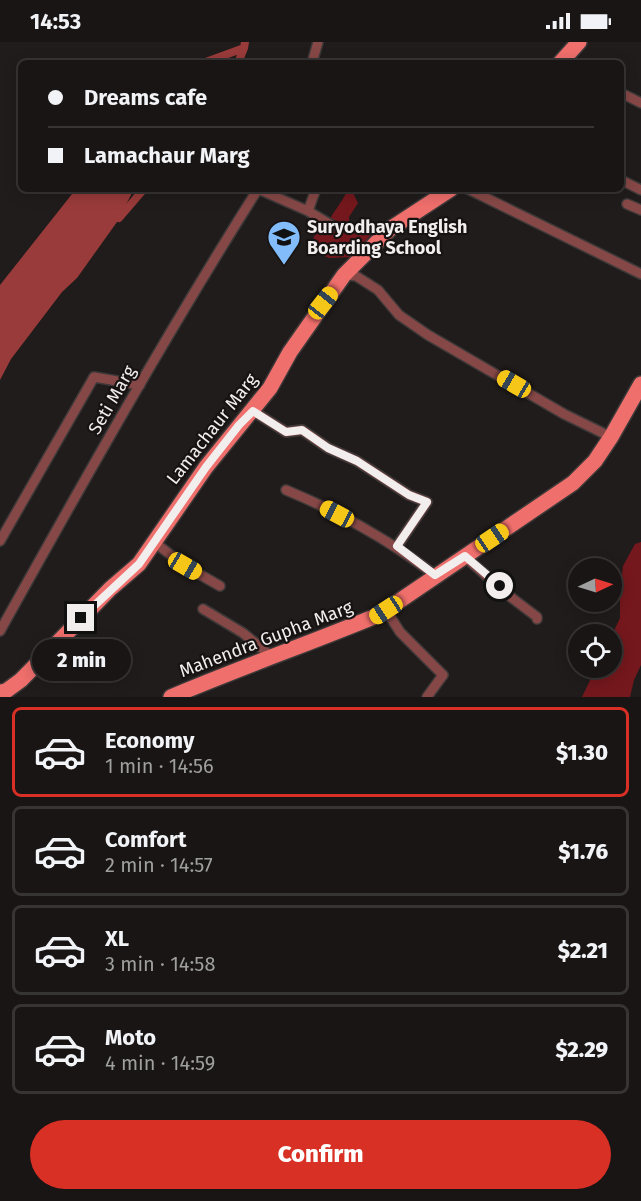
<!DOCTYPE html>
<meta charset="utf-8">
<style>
:root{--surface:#191515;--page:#221e1e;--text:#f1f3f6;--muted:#9f9fa0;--line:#373434;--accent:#d93025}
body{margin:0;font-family:"Fira Sans",sans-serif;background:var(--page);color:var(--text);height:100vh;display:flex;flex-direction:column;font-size:22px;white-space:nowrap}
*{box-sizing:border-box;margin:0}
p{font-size:20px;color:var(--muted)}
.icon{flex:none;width:33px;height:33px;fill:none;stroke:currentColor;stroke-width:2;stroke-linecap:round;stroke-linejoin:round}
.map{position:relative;height:655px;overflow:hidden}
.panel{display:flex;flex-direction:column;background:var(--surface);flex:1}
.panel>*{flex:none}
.hud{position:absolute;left:18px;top:18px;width:606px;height:132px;border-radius:9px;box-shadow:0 3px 15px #0003,0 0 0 2px var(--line);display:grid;align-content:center;height:132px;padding:0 30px;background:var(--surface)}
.needle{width:39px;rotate:86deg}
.tools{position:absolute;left:568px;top:516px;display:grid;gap:12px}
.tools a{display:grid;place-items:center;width:54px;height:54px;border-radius:50%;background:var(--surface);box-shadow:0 3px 15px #0003,0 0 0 2px var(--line);font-size:30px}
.end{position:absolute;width:27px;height:27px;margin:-14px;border:8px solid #f2eeee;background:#111;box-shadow:0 0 0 3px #111}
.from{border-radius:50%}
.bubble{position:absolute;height:42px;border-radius:21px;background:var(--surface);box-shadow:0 3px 15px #0003,0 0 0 2px var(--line);font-size:20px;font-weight:800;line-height:42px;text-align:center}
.car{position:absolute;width:18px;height:36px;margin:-18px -9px;border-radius:8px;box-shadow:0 0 4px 2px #0007;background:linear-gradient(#f5c518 24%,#345 0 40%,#f5c518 0 76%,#345 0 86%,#f5c518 0)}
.hud b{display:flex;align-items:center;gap:21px;height:57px;font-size:22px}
.hud b+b{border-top:2px solid var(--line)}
.hud i{width:15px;height:15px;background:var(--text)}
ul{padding:10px 0 0;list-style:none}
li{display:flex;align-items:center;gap:18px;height:90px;margin:0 12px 9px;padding:0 18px;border:3px solid var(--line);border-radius:9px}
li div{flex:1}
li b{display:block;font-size:22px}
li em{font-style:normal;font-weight:800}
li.active{border-color:var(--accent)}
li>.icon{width:54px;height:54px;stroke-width:1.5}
.primary-button{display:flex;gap:12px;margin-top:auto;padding:12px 30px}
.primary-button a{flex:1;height:69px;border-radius:36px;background:var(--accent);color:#fff;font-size:24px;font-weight:800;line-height:69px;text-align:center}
.status{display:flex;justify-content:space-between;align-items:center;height:42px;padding:0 30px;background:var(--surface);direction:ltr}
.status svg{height:16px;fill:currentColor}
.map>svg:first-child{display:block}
.forest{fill:#75181d}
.water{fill:#993b3a}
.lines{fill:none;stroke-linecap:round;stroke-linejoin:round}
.canal{stroke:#993b3a;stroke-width:8}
.street-casing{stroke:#3e3939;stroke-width:12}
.primary-casing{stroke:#3e3939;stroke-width:18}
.street{stroke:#864846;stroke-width:9}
.primary{stroke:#ef6f6c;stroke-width:15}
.route{stroke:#f2eeee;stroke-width:8}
.labels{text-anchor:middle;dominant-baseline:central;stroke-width:4.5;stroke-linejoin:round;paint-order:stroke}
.poi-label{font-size:18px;font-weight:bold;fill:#f2eeee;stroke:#181313;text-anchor:start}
.street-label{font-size:18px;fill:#f2eeee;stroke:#181313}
</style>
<div class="status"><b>14:53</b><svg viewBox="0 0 49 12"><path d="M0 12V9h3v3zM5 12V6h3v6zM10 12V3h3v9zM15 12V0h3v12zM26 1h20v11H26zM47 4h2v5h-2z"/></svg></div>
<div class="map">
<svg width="641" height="655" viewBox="0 0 641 655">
<rect width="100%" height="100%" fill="#211c1c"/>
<path class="forest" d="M 347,149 L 353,151 L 358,161 L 349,175 L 350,186 L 356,189 L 361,183 L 376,187 L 351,215 L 330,216 L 312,210 L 314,194 L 326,187 C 330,172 341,163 347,149 Z
M 641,500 L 641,623 L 634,638 L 630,655 L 582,655 L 596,626 L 612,626 L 612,593 L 620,576 L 620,549 L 623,524 L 635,502 Z"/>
<path class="water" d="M 76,147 L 134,147 L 117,180 L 77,236 L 62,250 L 11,317 L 0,338 L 0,243 Z"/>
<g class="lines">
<path class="canal" d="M 203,21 L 244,6 L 245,0
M 238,21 L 244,6
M 119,176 L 144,147"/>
<g class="street-casing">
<path id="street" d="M 312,21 L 318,0
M 621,51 L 641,61
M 621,138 L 641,148
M 258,147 L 308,169 L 333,184
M 468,147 L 641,232
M 627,162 L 641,168
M 308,169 L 316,147
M 344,233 L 356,234 L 378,248 L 399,273 L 428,293 L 564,372 L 611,395
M 253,369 L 286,390 L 302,388 L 328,406 L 357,419 L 409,453 L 427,460 L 397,504
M 286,448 C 339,470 389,498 435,533
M 0,499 L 94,335 L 140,343
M 154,500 L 185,524 L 220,544
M 464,514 L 512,556 L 537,575 L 537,577
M 203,567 L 243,591 L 271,614
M 386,568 L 400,590 L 443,633 L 427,655
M 0,589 C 83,440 167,291 258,147"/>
</g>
<g class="primary-casing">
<path id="primary" d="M 560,21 L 579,0
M 0,650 L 6,649 L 21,638 L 110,547 L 139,522 L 206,425 L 270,346 L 290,310 L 344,233 L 390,187 L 451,147
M 171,655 C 239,626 308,602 376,574 L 386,568 L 573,441 L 595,419 L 611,395 L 641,342"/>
</g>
<use href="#street" class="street"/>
<use href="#primary" class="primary"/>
</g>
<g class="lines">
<path class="route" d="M 81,576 L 139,522 L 206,425 L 239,383 L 253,369 L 286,390 L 302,388 L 328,406 L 357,419 L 409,453 L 427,460 L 397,504 L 435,533 L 465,514 L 500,544"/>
</g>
<defs>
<g id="school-pin" transform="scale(1.725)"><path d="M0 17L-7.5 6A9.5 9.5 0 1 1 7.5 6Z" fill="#82bcfa" stroke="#181313"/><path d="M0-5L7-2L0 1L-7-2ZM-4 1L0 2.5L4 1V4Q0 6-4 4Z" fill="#111"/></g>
</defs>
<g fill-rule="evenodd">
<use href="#school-pin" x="284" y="195"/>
</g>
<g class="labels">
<g class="poi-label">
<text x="307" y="185">Suryodhaya English<tspan x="307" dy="21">Boarding School</tspan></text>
</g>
<g class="street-label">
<text transform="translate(112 358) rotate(-60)">Seti Marg</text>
<text transform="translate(212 387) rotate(-52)">Lamachaur Marg</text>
<text transform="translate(266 597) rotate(-21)">Mahendra Gupha Marg</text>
</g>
</g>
</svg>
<div class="tools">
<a><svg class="needle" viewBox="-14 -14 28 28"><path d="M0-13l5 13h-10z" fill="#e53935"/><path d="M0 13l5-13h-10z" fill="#9f9fa0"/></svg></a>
<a><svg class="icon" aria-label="locate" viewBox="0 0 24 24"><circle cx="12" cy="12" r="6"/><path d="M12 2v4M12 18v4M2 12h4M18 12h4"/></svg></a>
</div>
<i class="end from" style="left:500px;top:544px"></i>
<i class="end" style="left:81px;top:576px"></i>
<div class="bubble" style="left:32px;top:597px;width:99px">2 min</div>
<i class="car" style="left:323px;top:261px;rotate:38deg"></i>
<i class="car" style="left:514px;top:342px;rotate:300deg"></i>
<i class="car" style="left:337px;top:472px;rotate:298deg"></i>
<i class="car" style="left:492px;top:496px;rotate:56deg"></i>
<i class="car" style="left:185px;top:524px;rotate:120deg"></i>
<i class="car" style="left:386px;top:568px;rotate:237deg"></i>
<div class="hud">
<b><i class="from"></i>Dreams cafe</b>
<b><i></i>Lamachaur Marg</b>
</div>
</div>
<section class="panel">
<ul>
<li class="active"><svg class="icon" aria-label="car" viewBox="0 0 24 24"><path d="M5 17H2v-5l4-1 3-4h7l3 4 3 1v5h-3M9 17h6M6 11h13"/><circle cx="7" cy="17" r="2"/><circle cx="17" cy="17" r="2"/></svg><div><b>Economy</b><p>1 min · 14:56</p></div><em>$1.30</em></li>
<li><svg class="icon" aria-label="car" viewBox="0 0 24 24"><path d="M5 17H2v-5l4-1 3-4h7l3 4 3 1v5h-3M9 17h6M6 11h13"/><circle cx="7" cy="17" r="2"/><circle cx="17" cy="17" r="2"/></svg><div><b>Comfort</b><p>2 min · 14:57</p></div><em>$1.76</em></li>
<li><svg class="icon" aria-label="car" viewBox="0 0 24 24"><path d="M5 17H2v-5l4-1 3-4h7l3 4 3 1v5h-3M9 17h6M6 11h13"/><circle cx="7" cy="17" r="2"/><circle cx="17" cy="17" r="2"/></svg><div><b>XL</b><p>3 min · 14:58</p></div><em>$2.21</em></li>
<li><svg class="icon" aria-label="car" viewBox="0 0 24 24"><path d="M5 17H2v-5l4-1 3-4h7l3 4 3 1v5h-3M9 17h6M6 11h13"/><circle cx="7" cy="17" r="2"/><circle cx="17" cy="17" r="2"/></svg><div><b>Moto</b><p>4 min · 14:59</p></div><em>$2.29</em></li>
</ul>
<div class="primary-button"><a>Confirm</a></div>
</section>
